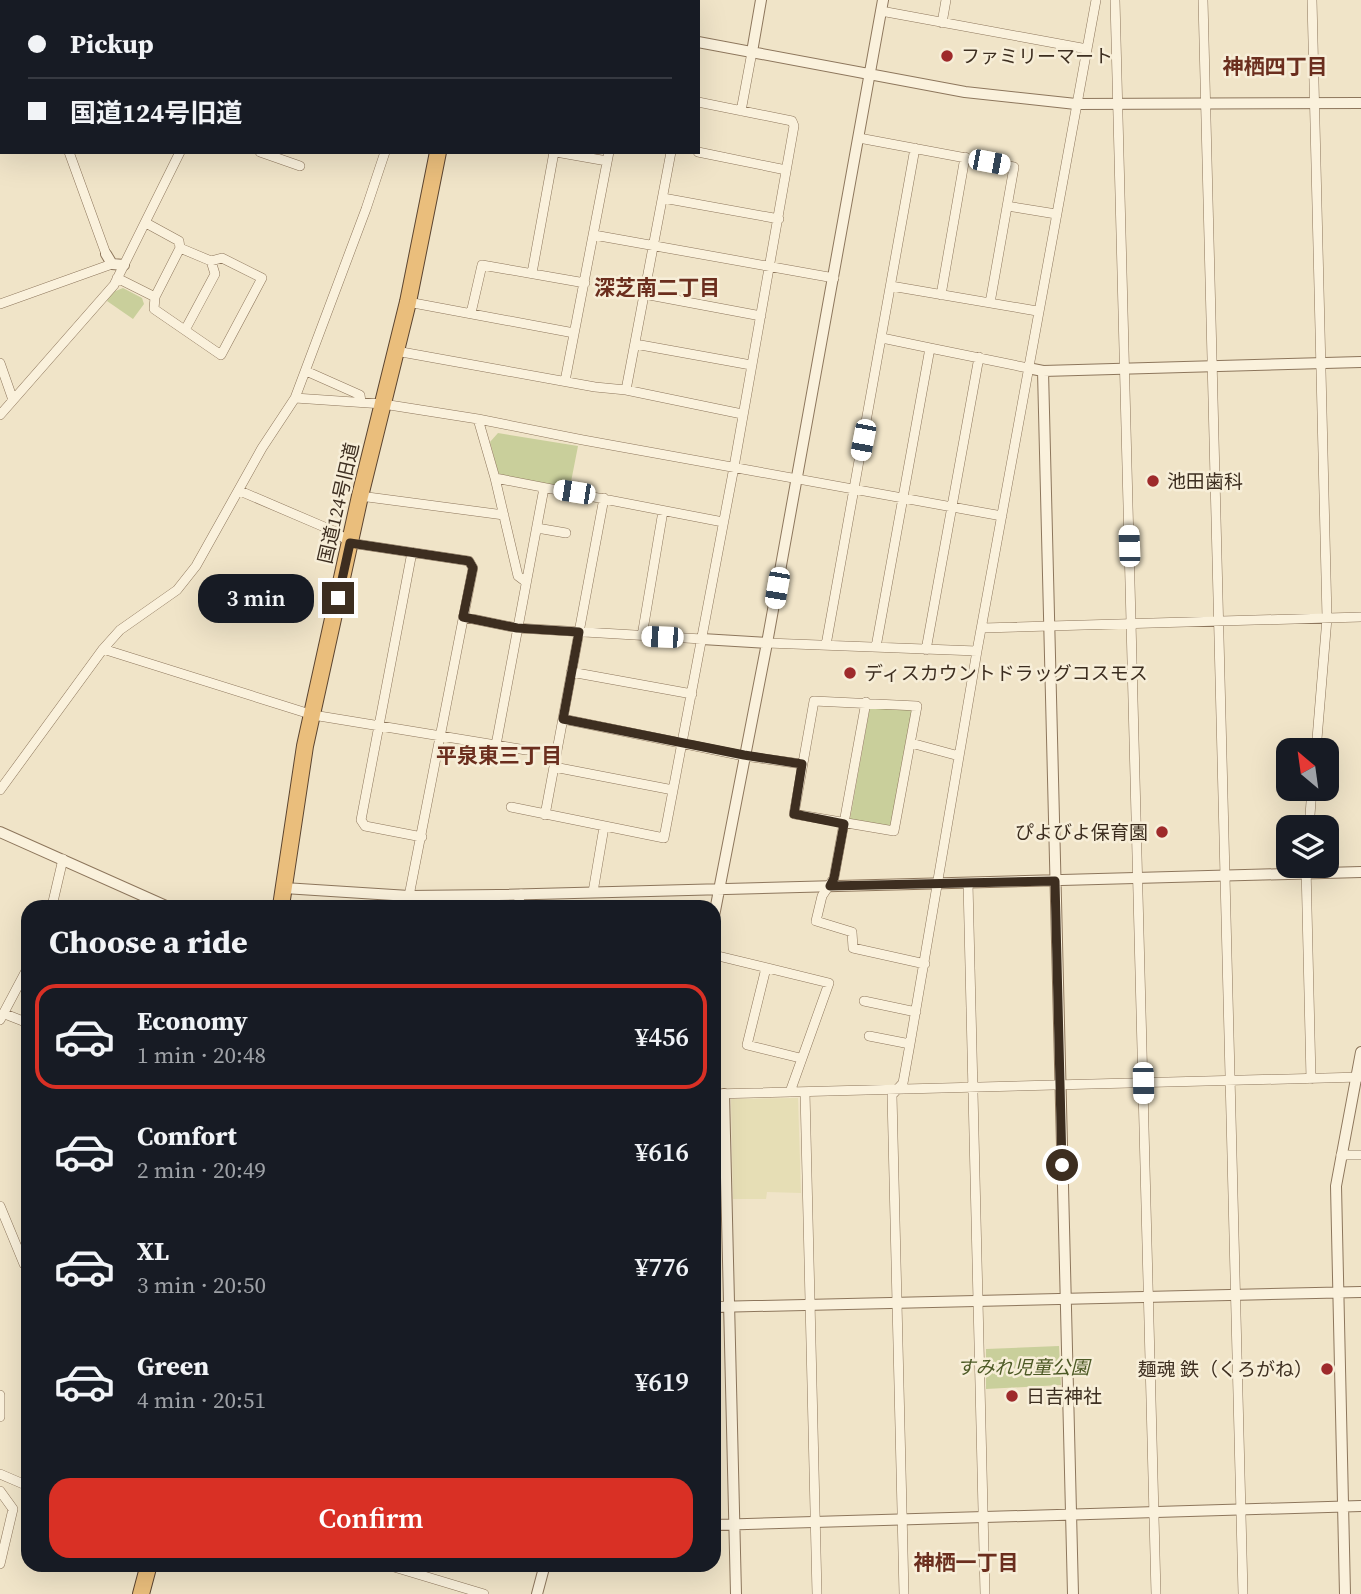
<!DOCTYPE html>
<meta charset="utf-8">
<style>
:root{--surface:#171b24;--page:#20242c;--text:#f1f3f6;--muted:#9ea1a6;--line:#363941;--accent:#d93025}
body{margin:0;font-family:"Source Serif 4","Noto Sans JP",serif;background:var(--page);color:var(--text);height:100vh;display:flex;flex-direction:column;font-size:26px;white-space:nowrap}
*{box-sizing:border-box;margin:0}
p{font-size:23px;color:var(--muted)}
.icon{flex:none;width:38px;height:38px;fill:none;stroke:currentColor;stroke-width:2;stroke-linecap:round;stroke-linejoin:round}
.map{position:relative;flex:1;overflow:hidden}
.drawer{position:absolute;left:21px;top:900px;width:700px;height:672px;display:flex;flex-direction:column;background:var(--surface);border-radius:21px;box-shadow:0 7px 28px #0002}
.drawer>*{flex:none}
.top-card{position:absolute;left:0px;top:0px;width:700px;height:154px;box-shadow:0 7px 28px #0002;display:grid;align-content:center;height:154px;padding:0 28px;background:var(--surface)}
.needle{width:46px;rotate:331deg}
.controls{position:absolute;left:1276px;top:738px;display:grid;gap:14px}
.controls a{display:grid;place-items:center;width:63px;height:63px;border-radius:14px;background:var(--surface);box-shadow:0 7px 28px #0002;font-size:35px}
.end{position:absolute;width:32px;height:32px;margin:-16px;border:9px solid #3d2e20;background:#fff;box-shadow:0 0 0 4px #fff}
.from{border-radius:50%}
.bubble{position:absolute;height:49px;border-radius:21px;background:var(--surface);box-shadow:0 7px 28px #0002;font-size:23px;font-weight:600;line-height:49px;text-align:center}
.car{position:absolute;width:21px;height:42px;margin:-21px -10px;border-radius:9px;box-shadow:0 0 5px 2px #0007;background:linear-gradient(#fff 24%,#345 0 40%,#fff 0 76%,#345 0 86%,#fff 0)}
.top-card b{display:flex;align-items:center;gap:24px;height:66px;font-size:26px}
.top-card b+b{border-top:2px solid var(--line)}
.top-card i{width:18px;height:18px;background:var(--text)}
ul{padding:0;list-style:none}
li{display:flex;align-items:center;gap:21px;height:105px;margin:0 14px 10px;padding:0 14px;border:4px solid transparent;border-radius:21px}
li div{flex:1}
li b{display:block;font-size:26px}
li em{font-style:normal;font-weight:600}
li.current{border-color:var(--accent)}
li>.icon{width:63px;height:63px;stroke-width:1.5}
h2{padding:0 28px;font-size:32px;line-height:84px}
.cta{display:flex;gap:14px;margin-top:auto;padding:14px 28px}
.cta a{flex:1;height:80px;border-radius:21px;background:var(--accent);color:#fff;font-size:28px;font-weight:600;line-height:80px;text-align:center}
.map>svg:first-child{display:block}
.farmland{fill:#e6deb5}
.green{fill:#c9cf9b}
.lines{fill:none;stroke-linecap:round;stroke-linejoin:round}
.minor-casing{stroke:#8d765c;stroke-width:10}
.tertiary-casing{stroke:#8d765c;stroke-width:12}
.trunk-casing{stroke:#5b4430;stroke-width:18}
.minor{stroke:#faf1dc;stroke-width:9}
.tertiary{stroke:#faf1dc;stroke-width:10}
.trunk{stroke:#eabe7c;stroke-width:16}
.route{stroke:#3d2e20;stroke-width:9}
.poi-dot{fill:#9e2a2b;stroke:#f7eed8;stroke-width:2.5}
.labels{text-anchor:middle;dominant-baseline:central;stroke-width:5;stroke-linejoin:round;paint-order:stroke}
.poi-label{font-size:19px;fill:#3d2e20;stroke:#f7eed8;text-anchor:start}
.street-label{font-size:19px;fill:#3d2e20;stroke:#f7eed8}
.park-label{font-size:19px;font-style:italic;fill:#4d5a26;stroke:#f7eed8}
.neighbourhood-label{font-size:21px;font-weight:bold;fill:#6b2e1e;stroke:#f7eed8}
</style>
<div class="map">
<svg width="1361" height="1594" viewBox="0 0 1361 1594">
<rect width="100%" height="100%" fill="#f0e4c8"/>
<path class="farmland" d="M 798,1098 L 801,1193 L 767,1192 L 766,1199 L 733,1199 L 731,1099 Z"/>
<path class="green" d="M 123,288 L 142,298 L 144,304 L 133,319 L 107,301 L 113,292 Z
M 498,433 L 578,446 L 570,487 L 502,477 L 498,472 L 490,442 Z
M 870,707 L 912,710 L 892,827 L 850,819 Z
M 1059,1346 L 1061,1385 L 986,1389 L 986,1349 Z"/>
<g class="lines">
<g class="minor-casing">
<path id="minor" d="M 27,0 L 28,2
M 379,0 L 379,2
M 1115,0 L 1156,1594
M 1203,0 L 1243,1594
M 1312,0 L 1327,618 L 1316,751
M 277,2 L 277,0
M 430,2 L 431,0
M 881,11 L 1087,49
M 942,23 L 946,0
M 741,111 L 752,52
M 859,138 L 1014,167 L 990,303
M 69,152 L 106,254
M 260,152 L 300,166
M 556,152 L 607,161
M 698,152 L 786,170
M 663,198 L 779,219
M 1007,206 L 1056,214
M 146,223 L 179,241 L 180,248
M 594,235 L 834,278
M 532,273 L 554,152
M 117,278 L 155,297 L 180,248 L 211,261 L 222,258 L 262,278 L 221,355 L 154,309 L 155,297
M 891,286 L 1037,311
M 644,294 L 761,316
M 941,295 L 965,157
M 408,302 L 574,333
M 0,304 L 112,264
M 471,313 L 482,265 L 585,283
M 185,330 L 215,274 L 211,261
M 882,338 L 930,348
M 635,344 L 751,365
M 396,351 L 595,387 L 626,390 L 742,414
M 0,363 L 13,400
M 306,371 L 360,395 L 361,402
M 565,381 L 609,152
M 626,390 L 671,152
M 295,398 L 383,404 L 478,419 L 583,440 L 1002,516
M 0,415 L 114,285 L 180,152
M 478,419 L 495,478 L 518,576 L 526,582
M 495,478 L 723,522
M 240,491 L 336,532 L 350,543 L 469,561 L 473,568 L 409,896
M 360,496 L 504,515
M 537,528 L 566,533
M 412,552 L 361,820 L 365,826 L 422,837
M 463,617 L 517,628 L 702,639
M 983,628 L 1361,617
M 642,636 L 663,511
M 767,643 L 977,651
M 826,645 L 915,148
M 876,647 L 930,348 L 1028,368
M 103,649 L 313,715 L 526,750
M 926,650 L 979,357
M 571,672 L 692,694
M 814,701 L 917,706 L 894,831 L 794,814 Z
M 866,702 L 834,878 L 822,896 L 816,921 L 852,932 L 853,948 L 925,964
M 563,719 L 744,756 L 802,764
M 911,743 L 959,756
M 496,745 L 544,488
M 554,767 L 673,790
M 0,790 L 103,649 L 120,630 L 177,590 L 196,566 L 262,448 L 295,398 L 366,209 L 385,152
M 511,807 L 664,838 L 734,467 L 794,126 L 792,121 L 698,102
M 545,815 L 604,498
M 1309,828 L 1312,789
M 1306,866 L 1311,1079
M 968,883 L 985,1594
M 593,892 L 604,827
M 52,906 L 63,859
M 517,906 L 521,894
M 714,955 L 829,983 L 790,1092
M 766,968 L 747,1045 L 800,1058
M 864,1001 L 916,1012
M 5,1014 L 28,1023
M 0,1020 L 28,967
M 869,1036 L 910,1044
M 805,1092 L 817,1594
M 714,1094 L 1361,1077
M 1341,1155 L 1361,1155
M 0,1206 L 24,1264 L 28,1267
M 0,1395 L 0,1417
M 0,1474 L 28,1486
M 0,1491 L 13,1509 L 0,1564
M 384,1564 L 484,1594
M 904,1594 L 892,1095 L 903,1083 L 910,1044 L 977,651 L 1096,0"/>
</g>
<g class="tertiary-casing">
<path id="tertiary" d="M 482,0 L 491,2
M 243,2 L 251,0
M 576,2 L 576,0
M 698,42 L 965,92 L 1076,104 L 1361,103
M 752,52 L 761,0
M 0,82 L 2,82
M 106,254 L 112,264 L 124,265
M 1028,368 L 1043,371 L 1361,362
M 1043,371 L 1073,1594
M 702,639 L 767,643
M 0,832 L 166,906
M 284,888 L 409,896 L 498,895 L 1361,872
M 714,916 L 767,643 L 883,0
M 724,1094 L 736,1594
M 714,1307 L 1361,1292
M 714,1525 L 1361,1506
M 537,1594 L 545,1564
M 1345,1594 L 1336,1186 L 1361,1052"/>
</g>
<g class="trunk-casing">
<path id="trunk" d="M 463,2 L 463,0
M 281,906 L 305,746 L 360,496 L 408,302 L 438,152
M 141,1594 L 149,1564"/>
</g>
<use href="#minor" class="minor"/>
<use href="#tertiary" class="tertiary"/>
<use href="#trunk" class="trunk"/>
</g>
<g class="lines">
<path class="route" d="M 338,598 L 350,543 L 469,561 L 473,568 L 463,617 L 517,628 L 579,632 L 563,719 L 744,755 L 802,764 L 794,814 L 844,824 L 834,878 L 830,886 L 1055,881 L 1062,1165"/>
</g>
<g class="poi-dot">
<circle cx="947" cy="56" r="7"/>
<circle cx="1153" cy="481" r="7"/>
<circle cx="850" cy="673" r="7"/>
<circle cx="1162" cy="832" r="7"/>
<circle cx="1327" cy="1369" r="7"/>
<circle cx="1012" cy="1396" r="7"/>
</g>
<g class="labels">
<g class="poi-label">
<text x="961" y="56">ファミリーマート</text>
<text x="1167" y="481">池田歯科</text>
<text x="864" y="673">ディスカウントドラッグコスモス</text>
<text x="1148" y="832" text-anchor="end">ぴよびよ保育園</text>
<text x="1313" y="1369" text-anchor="end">麺魂 鉄（くろがね）</text>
<text x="1026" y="1396">日吉神社</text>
</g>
<g class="street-label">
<text transform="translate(338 503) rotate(-77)">国道124号旧道</text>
</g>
<g class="park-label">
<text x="1023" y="1367">すみれ児童公園</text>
</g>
<g class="neighbourhood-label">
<text x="1275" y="66">神栖四丁目</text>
<text x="657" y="287">深芝南二丁目</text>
<text x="499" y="755">平泉東三丁目</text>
<text x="966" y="1562">神栖一丁目</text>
</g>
</g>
</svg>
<div class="controls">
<a><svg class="needle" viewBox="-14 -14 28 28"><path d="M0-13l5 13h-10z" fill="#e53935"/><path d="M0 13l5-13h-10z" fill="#9ea1a6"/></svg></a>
<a><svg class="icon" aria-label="layers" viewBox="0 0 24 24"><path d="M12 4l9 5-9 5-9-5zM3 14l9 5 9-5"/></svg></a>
</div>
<i class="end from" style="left:1062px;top:1165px"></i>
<i class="end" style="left:338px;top:598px"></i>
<div class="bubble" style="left:198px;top:574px;width:116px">3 min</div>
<i class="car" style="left:989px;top:162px;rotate:101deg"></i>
<i class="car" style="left:863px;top:440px;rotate:191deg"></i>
<i class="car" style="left:574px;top:492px;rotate:279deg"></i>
<i class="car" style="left:1129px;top:546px;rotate:358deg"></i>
<i class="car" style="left:777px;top:588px;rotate:190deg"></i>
<i class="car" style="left:662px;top:637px;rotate:272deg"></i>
<i class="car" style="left:1143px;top:1083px;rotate:179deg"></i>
<div class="top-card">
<b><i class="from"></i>Pickup</b>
<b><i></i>国道124号旧道</b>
</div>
<section class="drawer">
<h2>Choose a ride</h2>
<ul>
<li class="current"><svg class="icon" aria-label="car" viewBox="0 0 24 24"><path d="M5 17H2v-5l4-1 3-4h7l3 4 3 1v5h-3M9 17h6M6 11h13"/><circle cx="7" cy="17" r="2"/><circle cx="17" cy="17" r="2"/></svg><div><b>Economy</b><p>1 min · 20:48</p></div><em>¥456</em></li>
<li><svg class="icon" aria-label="car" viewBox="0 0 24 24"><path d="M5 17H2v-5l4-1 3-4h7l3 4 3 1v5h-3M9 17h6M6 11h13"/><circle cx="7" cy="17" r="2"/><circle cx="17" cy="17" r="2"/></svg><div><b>Comfort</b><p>2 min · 20:49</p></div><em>¥616</em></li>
<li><svg class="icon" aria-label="car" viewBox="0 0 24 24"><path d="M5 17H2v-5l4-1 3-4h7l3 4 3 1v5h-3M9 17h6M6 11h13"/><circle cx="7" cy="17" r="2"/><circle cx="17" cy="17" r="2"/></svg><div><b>XL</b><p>3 min · 20:50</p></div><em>¥776</em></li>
<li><svg class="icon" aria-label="car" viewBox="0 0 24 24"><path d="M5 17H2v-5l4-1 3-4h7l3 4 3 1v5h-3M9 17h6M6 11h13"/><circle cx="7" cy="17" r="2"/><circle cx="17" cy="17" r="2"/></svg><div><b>Green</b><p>4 min · 20:51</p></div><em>¥619</em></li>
</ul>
<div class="cta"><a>Confirm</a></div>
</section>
</div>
